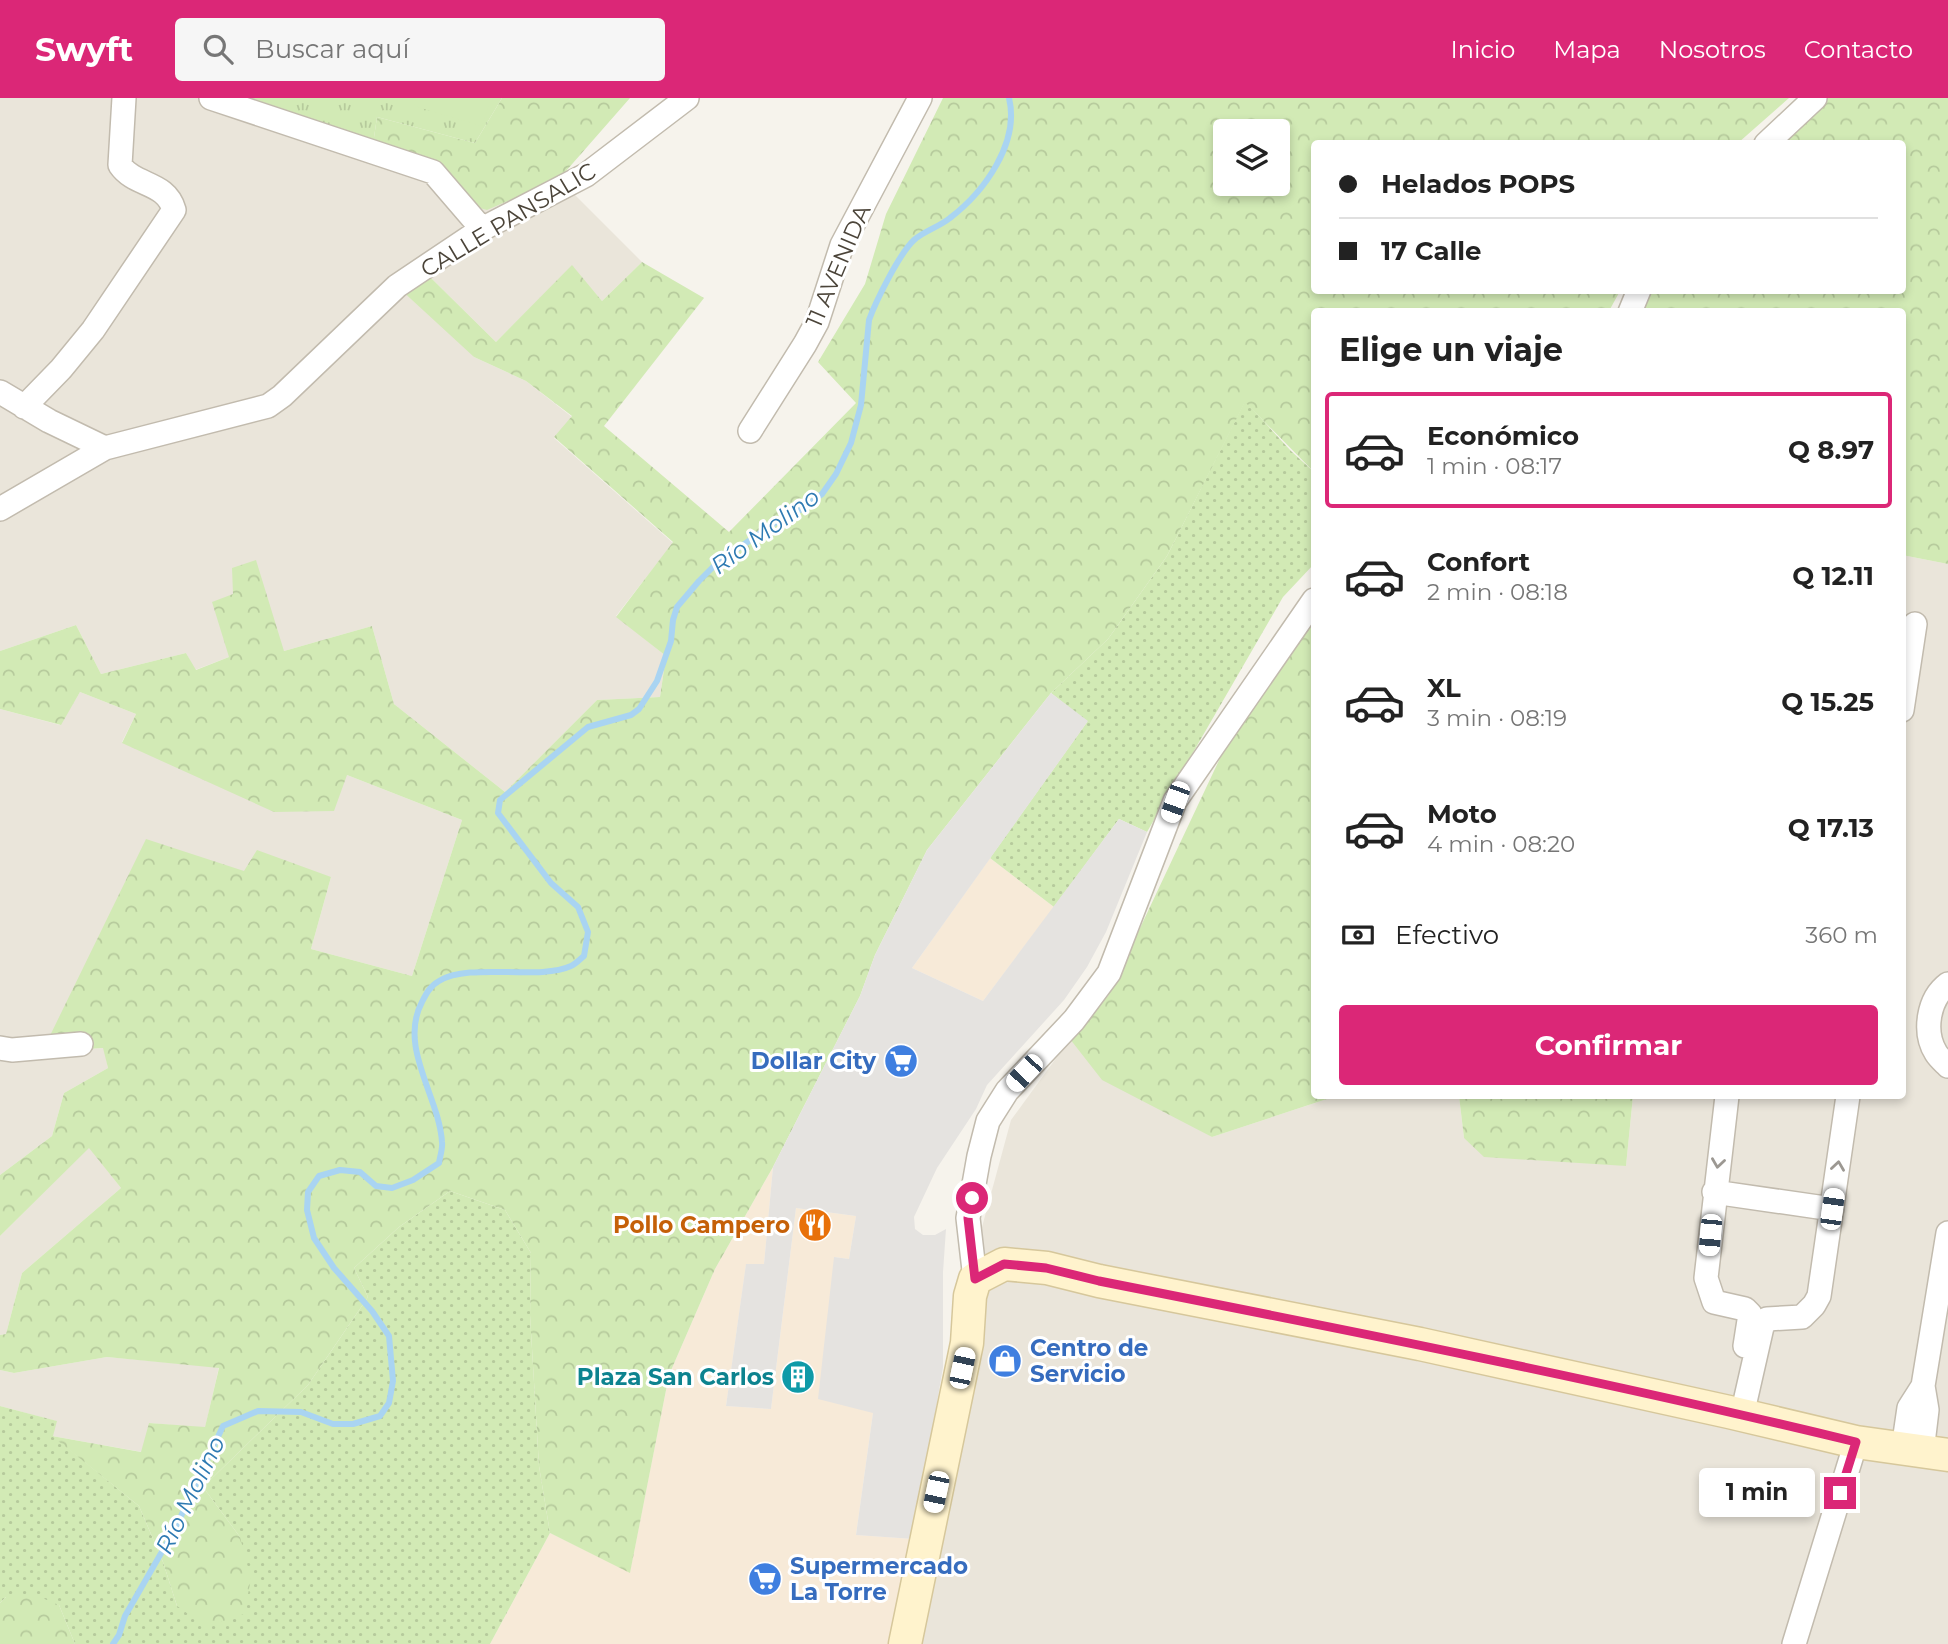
<!DOCTYPE html>
<html lang="es">
<meta charset="utf-8">
<style>
:root{--surface:#fff;--page:#f6f6f6;--text:#222;--muted:#767676;--line:#e0e0e0;--accent:#db2777}
body{margin:0;font-family:Montserrat,sans-serif;background:var(--page);color:var(--text);height:100vh;display:flex;flex-direction:column;font-size:26px;white-space:nowrap}
*{box-sizing:border-box;margin:0}
p{font-size:23px;color:var(--muted)}
.icon{flex:none;width:38px;height:38px;fill:none;stroke:currentColor;stroke-width:2;stroke-linecap:round;stroke-linejoin:round}
.map{position:relative;flex:1;overflow:hidden}
.side{position:absolute;left:1311px;top:210px;width:595px;height:791px;display:flex;flex-direction:column;background:var(--surface);border-radius:7px;box-shadow:0 4px 10px #0003}
.side>*{flex:none}
.guide{position:absolute;left:1311px;top:42px;width:595px;height:154px;border-radius:7px;box-shadow:0 4px 10px #0003;display:grid;align-content:center;height:154px;padding:0 28px;background:var(--surface)}
.tools{position:absolute;left:1213px;top:21px;display:grid;gap:14px}
.tools a{display:grid;place-items:center;width:77px;height:77px;border-radius:7px;background:var(--surface);box-shadow:0 4px 10px #0003;font-size:35px}
.end{position:absolute;width:32px;height:32px;margin:-16px;border:9px solid #db2777;background:#fff;box-shadow:0 0 0 4px #fff}
.from{border-radius:50%}
.bubble{position:absolute;height:49px;border-radius:7px;background:var(--surface);box-shadow:0 4px 10px #0003;font-size:23px;font-weight:700;line-height:49px;text-align:center}
.car{position:absolute;width:21px;height:42px;margin:-21px -10px;border-radius:9px;box-shadow:0 0 5px 2px #0007;background:linear-gradient(#fff 24%,#345 0 40%,#fff 0 76%,#345 0 86%,#fff 0)}
.guide b{display:flex;align-items:center;gap:24px;height:66px;font-size:26px}
.guide b+b{border-top:2px solid var(--line)}
.guide i{width:18px;height:18px;background:var(--text)}
ul{padding:0;list-style:none}
li{display:flex;align-items:center;gap:21px;height:116px;margin:0 14px 10px;padding:0 14px;border:4px solid transparent;border-radius:7px}
li div{flex:1}
li b{display:block;font-size:26px}
li em{font-style:normal;font-weight:700}
li.active{border-color:var(--accent)}
li>.icon{width:63px;height:63px;stroke-width:1.5}
h2{padding:0 28px;font-size:32px;line-height:84px}
.pay{display:flex;align-items:center;gap:18px;height:77px;padding:0 28px;font-size:26px}
.pay p{margin-inline-start:auto}
.button{display:flex;gap:14px;margin-top:auto;padding:14px 28px}
.button a{flex:1;height:80px;border-radius:7px;background:var(--accent);color:#fff;font-size:28px;font-weight:700;line-height:80px;text-align:center}
header{display:flex;align-items:center;gap:42px;box-sizing:border-box;height:98px;padding:0 35px;background:var(--accent);color:#fff}
header strong{font-size:33px}
nav{display:flex;gap:38px;margin-inline-start:auto;font-size:24px}
.search{width:490px;height:63px;background:var(--page);display:flex;align-items:center;gap:18px;box-sizing:border-box;padding:0 24px;border-radius:7px;color:var(--muted);font-size:26px}
.map>svg:first-child{display:block}
.residential{fill:#eae5da}
.commercial{fill:#f7ead8}
.grass{fill:url(#grass-dots)}
.forest{fill:url(#forest-crowns);fill-rule:evenodd}
.park{fill:url(#park-tufts)}
.pitch{fill:#d2eab5}
.parking{fill:#e5e3e0}
.lines{fill:none;stroke-linecap:round;stroke-linejoin:round}
.stream{stroke:#a9d4f2;stroke-width:6}
.street-casing{stroke:#c2bbae;stroke-width:26}
.secondary-casing{stroke:#d6c79b;stroke-width:35}
.street{stroke:#fff;stroke-width:23}
.secondary{stroke:#fff3cd;stroke-width:32}
.oneway{stroke:#9c9892}
.route{stroke:#db2777;stroke-width:9}
.labels{text-anchor:middle;dominant-baseline:central;stroke-width:6;stroke-linejoin:round;paint-order:stroke}
.street-label{font-size:23px;fill:#4b4439;stroke:#fff}
.shop-label{font-size:23px;font-weight:bold;fill:#366cbe;stroke:#fff;text-anchor:start}
.food-label{font-size:23px;font-weight:bold;fill:#c56008;stroke:#fff;text-anchor:end}
.culture-label{font-size:23px;font-weight:bold;fill:#0d838f;stroke:#fff;text-anchor:end}
.water-label{font-size:24px;font-style:italic;fill:#2e7ab2;stroke:#fff}
</style>
<header>
<strong>Swyft</strong>
<div class="search"><svg class="icon" aria-label="search" viewBox="0 0 24 24"><circle cx="10" cy="10" r="6"/><path d="M15 15l6 6"/></svg>Buscar aquí</div>
<nav><a>Inicio</a><a>Mapa</a><a>Nosotros</a><a>Contacto</a></nav>
</header>
<div class="map">
<svg width="1948" height="1546" viewBox="0 0 1948 1546">
<defs>
<pattern id="grass-dots" width="8" height="8" patternUnits="userSpaceOnUse" patternTransform="scale(1.75)"><rect width="8" height="8" fill="#d2eab5"/><path d="M2 2h.1M6 6h.1" fill="none" stroke="#b6ca9c" stroke-width="1.8" stroke-linecap="round"/></pattern>
<pattern id="forest-crowns" width="20" height="18" patternUnits="userSpaceOnUse" patternTransform="scale(1.75)"><rect width="20" height="18" fill="#d2eab5"/><path d="M2 6a3 3 0 1 1 6 0M12 15a3 3 0 1 1 6 0" fill="none" stroke="#b6ca9c"/></pattern>
<pattern id="park-tufts" width="24" height="20" patternUnits="userSpaceOnUse" patternTransform="scale(1.75)"><rect width="24" height="20" fill="#d2eab5"/><path d="M3 7l-1-3M5 7V3M7 7l1-3M15 17l-1-3M17 17v-4M19 17l1-3" fill="none" stroke="#b6ca9c"/></pattern>
</defs>
<rect width="100%" height="100%" fill="#f6f3ec"/>
<path class="residential" d="M 0,0 L 202,0 L 559,81 L 642,164 L 602,203 L 572,168 L 496,244 L 430,179 L 474,259 L 526,283 L 572,319 L 554,340 L 673,445 L 616,518 L 666,558 L 660,599 L 597,602 L 505,694 L 394,606 L 372,528 L 284,553 L 233,496 L 229,559 L 195,572 L 186,555 L 101,576 L 76,527 L 0,553 Z
M 1902,457 L 1948,466 L 1948,1546 L 919,1546 L 934,1486 L 985,1236 L 982,1129 L 1011,1022 L 1070,941 L 1212,1039 L 1336,998 L 1459,998 L 1464,1040 L 1626,1068 L 1633,998 L 1902,998 Z
M 80,594 L 136,616 L 122,644 L 347,677 L 462,722 L 412,878 L 311,851 L 331,779 L 244,773 L 43,954 L 104,950 L 108,970 L 64,995 L 52,1038 L 0,1077 L 0,611 L 60,627 Z
M 89,1049 L 121,1090 L 22,1175 L 6,1236 L 0,1237 L 0,1138 Z
M 107,1259 L 219,1269 L 205,1330 L 150,1325 L 142,1354 L 52,1338 L 56,1323 L 0,1308 L 0,1272 L 14,1275 Z"/>
<path class="commercial" d="M 990,760 L 1054,809 L 983,903 L 912,870 Z
M 773,1069 L 764,1166 L 746,1167 L 726,1308 L 771,1311 L 796,1110 L 856,1118 L 849,1161 L 834,1159 L 873,1315 L 856,1437 L 914,1441 L 888,1546 L 490,1546 L 550,1435 L 630,1474 L 669,1277 L 715,1171 Z"/>
<path class="grass" d="M 1245,303 L 1291,353 L 1314,374 L 1314,466 L 1283,499 L 1147,734 L 1119,721 L 1054,809 L 990,760 L 1087,624 L 1051,595 L 1108,541 L 1167,458 Z
M 450,1093 L 505,1112 L 531,1155 L 530,1217 L 539,1368 L 550,1435 L 490,1546 L 75,1546 L 59,1507 L 6,1499 L 0,1505 L 0,1308 L 57,1323 L 53,1338 L 139,1408 L 163,1464 L 177,1508 L 240,1439 L 203,1389 L 308,1287 L 368,1199 L 354,1170 L 399,1129 Z"/>
<path class="forest" d="M 502,0 L 630,0 L 559,81 L 487,112 L 465,106 L 372,53 L 377,19 L 475,45 Z
M 943,0 L 1789,0 L 1738,45 L 1314,46 L 1314,192 L 1620,193 L 1609,213 L 1314,214 L 1314,374 L 1245,304 L 1167,458 L 1108,541 L 1051,595 L 927,752 L 875,857 L 860,898 L 773,1069 L 715,1171 L 669,1277 L 630,1475 L 550,1435 L 539,1368 L 530,1217 L 531,1155 L 505,1112 L 450,1093 L 399,1129 L 354,1170 L 368,1199 L 308,1287 L 203,1389 L 240,1439 L 251,1481 L 244,1516 L 207,1529 L 177,1508 L 163,1464 L 139,1408 L 52,1338 L 141,1354 L 149,1325 L 205,1329 L 219,1270 L 107,1259 L 14,1275 L 0,1272 L 0,1237 L 6,1236 L 22,1175 L 121,1090 L 89,1050 L 0,1138 L 0,1077 L 52,1038 L 64,995 L 108,970 L 103,950 L 42,954 L 146,741 L 244,773 L 257,752 L 331,779 L 311,851 L 412,878 L 462,722 L 347,677 L 334,713 L 274,714 L 122,645 L 136,616 L 80,594 L 61,627 L 0,611 L 0,553 L 76,527 L 101,576 L 186,555 L 196,572 L 229,559 L 212,504 L 233,496 L 232,470 L 256,462 L 284,553 L 372,528 L 394,606 L 505,694 L 597,602 L 660,599 L 666,558 L 616,519 L 673,444 L 554,339 L 572,318 L 526,283 L 474,259 L 399,190 L 430,179 L 496,244 L 572,167 L 602,203 L 642,164 L 704,200 L 604,328 L 729,434 L 856,305 L 818,264 L 865,186 L 886,116 ZM 1225,33 L 1278,33 L 1278,86 L 1225,86 Z
M 1824,0 L 1948,0 L 1948,466 L 1902,457 L 1902,214 L 1640,214 L 1651,193 L 1902,192 L 1902,46 L 1767,45 Z
M 1314,505 L 1314,998 L 1336,998 L 1212,1039 L 1102,982 L 1070,941 L 1108,898 L 1254,588 Z
M 1459,998 L 1633,998 L 1626,1068 L 1484,1059 L 1464,1040 Z
M 35,1497 L 59,1507 L 75,1546 L 0,1546 L 0,1505 L 6,1499 Z"/>
<path class="park" d="M 202,0 L 502,0 L 475,45 L 377,19 L 372,53 Z"/>
<path class="pitch" d="M 416,0 L 491,0 L 482,28 L 414,8 Z"/>
<path class="parking" d="M 1051,595 L 1088,623 L 912,870 L 983,903 L 1119,721 L 1147,734 L 1106,834 L 1087,869 L 1064,902 L 987,987 L 976,1011 L 937,1070 L 914,1119 L 915,1131 L 923,1137 L 935,1137 L 946,1131 L 943,1174 L 943,1269 L 914,1441 L 856,1437 L 873,1315 L 818,1301 L 834,1159 L 849,1161 L 856,1118 L 796,1110 L 771,1311 L 726,1308 L 746,1166 L 764,1166 L 773,1069 L 860,898 L 875,857 L 927,752 Z"/>
<g class="lines">
<path class="stream" d="M 113,1546 L 119,1537 L 125,1518 L 175,1431 L 223,1328 L 258,1313 L 301,1314 L 333,1326 L 353,1326 L 380,1318 L 389,1305 L 393,1283 L 389,1238 L 372,1213 L 334,1170 L 314,1140 L 307,1112 L 308,1094 L 319,1078 L 340,1072 L 360,1074 L 376,1088 L 392,1090 L 413,1082 L 439,1065 C 440,1058 443,1050 442,1044 C 439,998 398,949 422,904 C 426,896 430,888 439,883 C 470,864 538,883 571,868 C 576,866 580,861 584,858 L 588,834 L 578,809 L 551,785 L 498,715 L 500,702 L 588,629 L 631,617 L 639,611 L 657,583 L 671,543 L 673,522 L 677,509 L 699,483 L 717,465 L 785,418 L 800,412 L 822,396 L 836,376 L 851,345 L 861,307 L 869,222 C 876,203 899,156 914,142 C 924,133 939,129 950,120 C 984,94 1020,45 1009,0"/>
<g class="street-casing">
<path id="street" d="M 211,0 L 433,74 L 482,131
M 1766,46 L 1815,0
M 1630,214 L 1639,192
M 0,294 L 49,323 L 105,350
M 24,309 L 61,271 L 93,232 L 174,112 C 166,83 135,89 120,67 L 124,0
M 750,333 L 805,246 L 817,224 L 842,147 L 920,0
M 0,411 L 105,350 L 268,308 L 282,298 L 397,188 L 482,131 L 586,77 L 687,0
M 1902,612 L 1915,526
M 1948,886 C 1928,901 1923,934 1936,955 C 1939,960 1944,964 1948,968
M 0,950 L 12,952 L 81,946
M 1727,998 L 1706,1180 L 1714,1204 L 1745,1211 L 1750,1216 L 1745,1248
M 1714,1094 L 1832,1111
M 975,1181 L 968,1120 L 979,1058 L 988,1023 L 1007,993 L 1074,922 L 1109,875 L 1175,703 L 1314,502
M 1742,1317 L 1762,1229 L 1767,1221 L 1802,1219 L 1814,1207 L 1819,1198 L 1848,998
M 1903,1351 L 1909,1310 L 1923,1288
M 1922,1354 L 1927,1312 L 1923,1288 L 1948,1135
M 1794,1546 L 1856,1344"/>
</g>
<g class="secondary-casing">
<path id="secondary" d="M 905,1546 L 967,1245 L 970,1198 L 975,1181 L 1004,1166 L 1047,1170 L 1099,1183 L 1420,1246 L 1729,1314 L 1856,1344 L 1948,1357"/>
</g>
<use href="#street" class="street"/>
<use href="#secondary" class="secondary"/>
</g>
<defs><path id="oneway-chevron" d="M-2-3.5L2.5 0L-2 3.5" fill="none" stroke-width="1.6" stroke-linecap="round" stroke-linejoin="round" transform="scale(1.75)"/></defs>
<g class="oneway">
<use href="#oneway-chevron" transform="translate(1718 1065) rotate(98)"/>
<use href="#oneway-chevron" transform="translate(1838 1068) rotate(-82)"/>
</g>
<g class="lines">
<path class="route" d="M 972,1100 L 968,1120 L 975,1181 L 1004,1166 L 1046,1170 L 1099,1183 C 1352,1233 1605,1283 1856,1344 L 1840,1395"/>
</g>
<defs>
<g id="supermarket-disc" transform="scale(1.75)"><circle r="9.5" fill="#3f7fe0" stroke="#fff"/><path d="M-6-5.5h2.5l.6 2H6L4.5 2H-2.5L-4.4-4H-6ZM-1.5 3.2a1.3 1.3 0 1 0 .1 0ZM3 3.2a1.3 1.3 0 1 0 .1 0Z" fill="#fff"/></g>
<g id="restaurant-disc" transform="scale(1.75)"><circle r="9.5" fill="#e8710a" stroke="#fff"/><path d="M-5-6h1v4h1v-4h1v4h1v-4h1v5L-1.5 .5V6h-2V.5L-5-1ZM5-6V6H3V1.5H1.5Q1.5-4 5-6Z" fill="#fff"/></g>
<g id="shop-disc" transform="scale(1.75)"><circle r="9.5" fill="#3f7fe0" stroke="#fff"/><path d="M-5-2.5h2.3a2.7 3.5 0 0 1 5.4 0H5L5.5 6h-11ZM-1.5-2.5h3a1.5 2.3 0 0 0-3 0Z" fill="#fff"/></g>
<g id="building-disc" transform="scale(1.75)"><circle r="9.5" fill="#0f9aa8" stroke="#fff"/><path d="M-4-6H4V6H1V3H-1V6H-4ZM-2.5-4.3h1.7v1.8h-1.7ZM.8-4.3h1.7v1.8H.8ZM-2.5-1h1.7V.8h-1.7ZM.8-1h1.7V.8H.8Z" fill="#fff"/></g>
</defs>
<g fill-rule="evenodd">
<use href="#supermarket-disc" x="901" y="963"/>
<use href="#restaurant-disc" x="815" y="1127"/>
<use href="#shop-disc" x="1005" y="1263"/>
<use href="#building-disc" x="798" y="1279"/>
<use href="#supermarket-disc" x="765" y="1481"/>
</g>
<g class="labels">
<g class="street-label">
<text transform="translate(508 122) rotate(-31)">CALLE PANSALIC</text>
<text transform="translate(838 168) rotate(-67)">11 AVENIDA</text>
</g>
<g class="shop-label">
<text x="876" y="963" text-anchor="end">Dollar City</text>
<text x="1030" y="1250">Centro de<tspan x="1030" dy="26">Servicio</tspan></text>
<text x="790" y="1468">Supermercado<tspan x="790" dy="26">La Torre</tspan></text>
</g>
<g class="food-label">
<text x="790" y="1127">Pollo Campero</text>
</g>
<g class="culture-label">
<text x="774" y="1279">Plaza San Carlos</text>
</g>
<g class="water-label">
<text transform="translate(765 433) rotate(-36)">Río Molino</text>
<text transform="translate(190 1397) rotate(-64)">Río Molino</text>
</g>
</g>
</svg>
<div class="tools">
<a><svg class="icon" aria-label="layers" viewBox="0 0 24 24"><path d="M12 4l9 5-9 5-9-5zM3 14l9 5 9-5"/></svg></a>
</div>
<i class="end from" style="left:972px;top:1100px"></i>
<i class="end" style="left:1840px;top:1395px"></i>
<div class="bubble" style="left:1699px;top:1370px;width:116px">1 min</div>
<i class="car" style="left:1175px;top:704px;rotate:200deg"></i>
<i class="car" style="left:1024px;top:975px;rotate:223deg"></i>
<i class="car" style="left:1832px;top:1111px;rotate:8deg"></i>
<i class="car" style="left:1710px;top:1137px;rotate:185deg"></i>
<i class="car" style="left:962px;top:1270px;rotate:12deg"></i>
<i class="car" style="left:936px;top:1394px;rotate:192deg"></i>
<div class="guide">
<b><i class="from"></i>Helados POPS</b>
<b><i></i>17 Calle</b>
</div>
<section class="side">
<h2>Elige un viaje</h2>
<ul>
<li class="active"><svg class="icon" aria-label="car" viewBox="0 0 24 24"><path d="M5 17H2v-5l4-1 3-4h7l3 4 3 1v5h-3M9 17h6M6 11h13"/><circle cx="7" cy="17" r="2"/><circle cx="17" cy="17" r="2"/></svg><div><b>Económico</b><p>1 min · 08:17</p></div><em>Q 8.97</em></li>
<li><svg class="icon" aria-label="car" viewBox="0 0 24 24"><path d="M5 17H2v-5l4-1 3-4h7l3 4 3 1v5h-3M9 17h6M6 11h13"/><circle cx="7" cy="17" r="2"/><circle cx="17" cy="17" r="2"/></svg><div><b>Confort</b><p>2 min · 08:18</p></div><em>Q 12.11</em></li>
<li><svg class="icon" aria-label="car" viewBox="0 0 24 24"><path d="M5 17H2v-5l4-1 3-4h7l3 4 3 1v5h-3M9 17h6M6 11h13"/><circle cx="7" cy="17" r="2"/><circle cx="17" cy="17" r="2"/></svg><div><b>XL</b><p>3 min · 08:19</p></div><em>Q 15.25</em></li>
<li><svg class="icon" aria-label="car" viewBox="0 0 24 24"><path d="M5 17H2v-5l4-1 3-4h7l3 4 3 1v5h-3M9 17h6M6 11h13"/><circle cx="7" cy="17" r="2"/><circle cx="17" cy="17" r="2"/></svg><div><b>Moto</b><p>4 min · 08:20</p></div><em>Q 17.13</em></li>
</ul>
<div class="pay"><svg class="icon" aria-label="cash" viewBox="0 0 24 24"><path d="M3 7h18v10H3z"/><circle cx="12" cy="12" r="2"/></svg>Efectivo<p>360 m</p></div>
<div class="button"><a>Confirmar</a></div>
</section>
</div>
